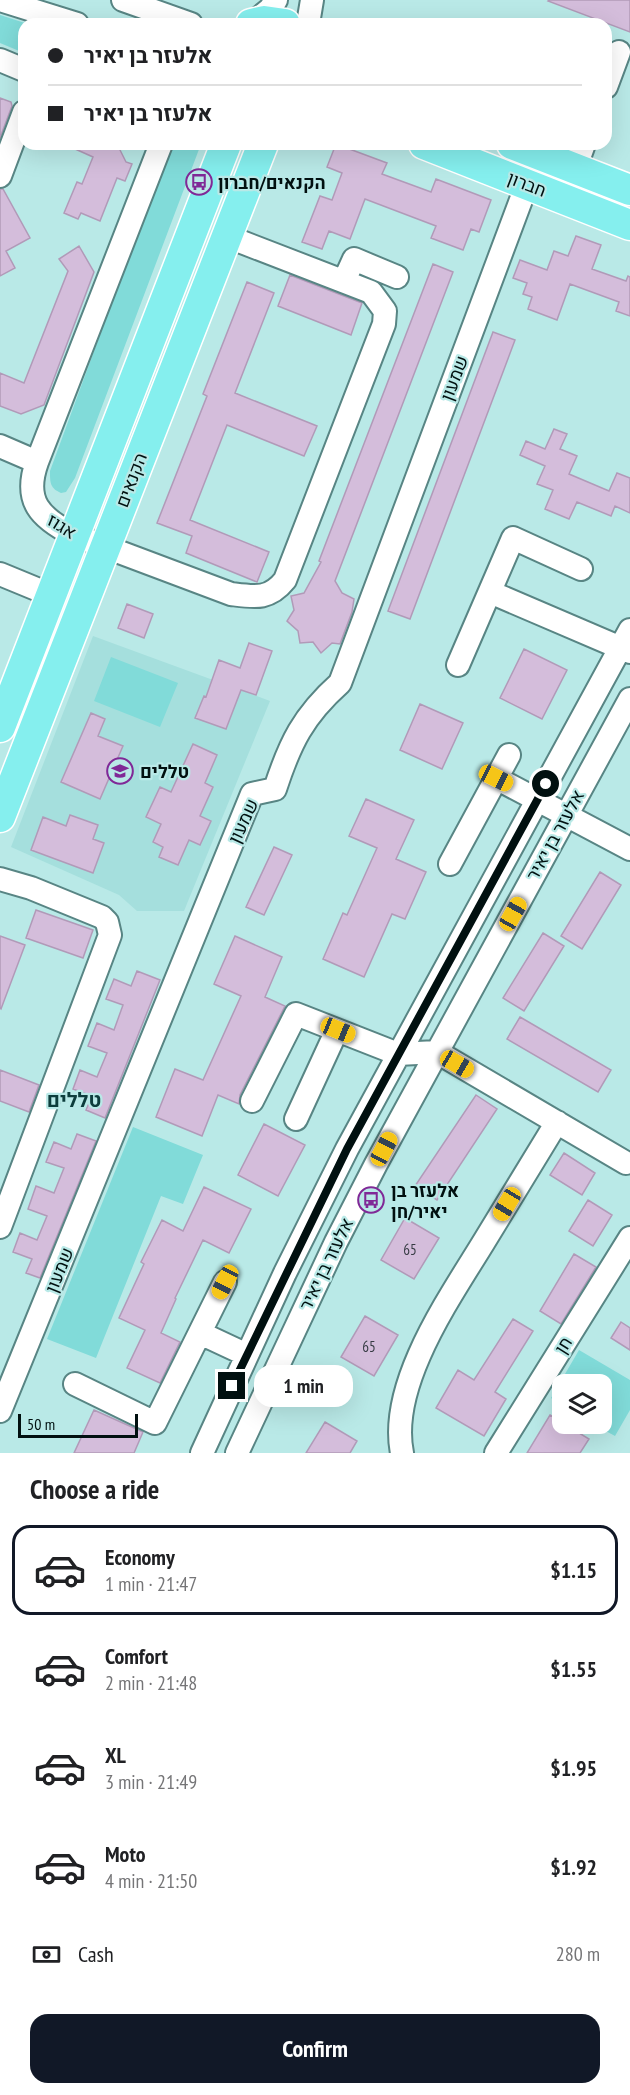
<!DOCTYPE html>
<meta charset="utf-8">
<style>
:root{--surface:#fff;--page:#f6f6f6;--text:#202124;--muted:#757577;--line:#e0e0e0;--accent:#111827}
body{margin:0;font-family:"PT Sans Narrow",Heebo,sans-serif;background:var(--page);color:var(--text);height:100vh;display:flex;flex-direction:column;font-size:22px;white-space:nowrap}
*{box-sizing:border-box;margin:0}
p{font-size:20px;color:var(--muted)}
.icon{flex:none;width:33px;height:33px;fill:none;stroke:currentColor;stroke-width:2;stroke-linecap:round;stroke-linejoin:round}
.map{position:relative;height:1453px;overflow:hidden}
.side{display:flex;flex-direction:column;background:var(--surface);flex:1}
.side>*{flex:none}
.top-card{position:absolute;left:18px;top:18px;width:594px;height:132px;border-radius:18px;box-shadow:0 6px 24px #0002;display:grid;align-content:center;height:132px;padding:0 30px;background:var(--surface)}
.fabs{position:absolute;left:552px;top:1374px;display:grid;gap:12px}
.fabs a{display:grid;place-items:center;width:60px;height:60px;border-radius:12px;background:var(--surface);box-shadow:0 6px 24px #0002;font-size:30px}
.scale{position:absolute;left:18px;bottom:15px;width:120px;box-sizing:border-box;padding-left:6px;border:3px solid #011010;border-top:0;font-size:16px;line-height:21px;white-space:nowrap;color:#011010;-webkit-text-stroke:4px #b9e9e7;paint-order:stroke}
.end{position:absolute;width:27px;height:27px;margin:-14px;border:8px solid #011010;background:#fff;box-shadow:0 0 0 3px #fff}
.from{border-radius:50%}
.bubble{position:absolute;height:42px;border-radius:18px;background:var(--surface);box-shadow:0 6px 24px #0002;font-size:20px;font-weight:800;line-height:42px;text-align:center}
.car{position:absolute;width:18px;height:36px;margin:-18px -9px;border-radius:8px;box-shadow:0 0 4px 2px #0007;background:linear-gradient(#f5c518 24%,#345 0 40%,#f5c518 0 76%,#345 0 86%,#f5c518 0)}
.top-card b{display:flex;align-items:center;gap:21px;height:57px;font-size:22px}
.top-card b+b{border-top:2px solid var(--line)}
.top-card i{width:15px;height:15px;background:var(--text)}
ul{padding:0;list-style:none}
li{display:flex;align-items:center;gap:18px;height:90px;margin:0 12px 9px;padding:0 18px;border:3px solid transparent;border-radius:18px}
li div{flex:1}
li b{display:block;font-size:22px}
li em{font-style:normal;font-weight:800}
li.active{border-color:var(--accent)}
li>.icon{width:54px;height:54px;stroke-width:1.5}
h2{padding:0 30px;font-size:27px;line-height:72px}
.pay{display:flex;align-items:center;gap:15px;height:66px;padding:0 30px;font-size:22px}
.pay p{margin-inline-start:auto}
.cta{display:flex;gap:12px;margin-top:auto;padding:12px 30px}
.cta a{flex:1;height:69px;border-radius:18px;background:var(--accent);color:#fff;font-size:24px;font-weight:800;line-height:69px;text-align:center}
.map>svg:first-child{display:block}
.built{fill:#a5dfdd}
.green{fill:#81dbd9}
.building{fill:#d4bddb;stroke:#b19ab8;stroke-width:1.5}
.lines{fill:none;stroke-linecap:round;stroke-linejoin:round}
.minor-casing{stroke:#588584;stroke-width:26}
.major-casing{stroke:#fff;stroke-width:33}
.minor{stroke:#fff;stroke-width:22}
.major{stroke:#85efee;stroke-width:30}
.route{stroke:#011010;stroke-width:8}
.labels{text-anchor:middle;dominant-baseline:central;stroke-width:4.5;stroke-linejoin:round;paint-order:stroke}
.number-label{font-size:15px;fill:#363b43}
.poi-label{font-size:18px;font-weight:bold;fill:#011010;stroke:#b9e9e7;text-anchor:start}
.street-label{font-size:18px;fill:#011010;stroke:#b9e9e7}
.neighbourhood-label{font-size:20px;font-weight:bold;fill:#0d3d3c;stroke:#b9e9e7}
</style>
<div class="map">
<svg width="630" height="1453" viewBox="0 0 630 1453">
<rect width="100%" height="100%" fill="#b9e9e7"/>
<path class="built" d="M 93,636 L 270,701 L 184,911 L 137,911 L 119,895 L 11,847 Z"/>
<path class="green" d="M 0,15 L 28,24 L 24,24 L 24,53 L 0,43 Z
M 170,144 L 201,144 L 75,478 L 66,492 L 61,493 C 50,488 50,483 50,471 Z
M 111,657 L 178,683 L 160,727 L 94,701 Z
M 133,1127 L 203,1155 L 183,1204 L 161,1196 L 96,1358 L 47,1339 Z
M 579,1350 L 630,1380 L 630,1410 L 615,1436 L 593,1424 L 602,1424 L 602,1384 L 562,1384 L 562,1405 L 551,1398 Z"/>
<path class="building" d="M 549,0 L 630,0 L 630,32 L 548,1 Z
M 0,98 L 11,102 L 12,106 L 0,138 Z
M 64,144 L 117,144 L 126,162 L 132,164 L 125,181 L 117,178 L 100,221 L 81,213 L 78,219 L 64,213 L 77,182 L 82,184 L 93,157 Z
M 336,144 L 387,163 L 382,174 L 431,192 L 436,179 L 491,200 L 479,232 L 471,229 L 463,250 L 431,238 L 436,226 L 365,199 L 350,239 L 329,231 L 322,249 L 302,242 L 320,196 L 332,200 L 342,173 L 327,167 Z
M 0,189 L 3,189 L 30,238 L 6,251 L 15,268 L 0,276 Z
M 576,236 L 601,245 L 592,269 L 626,281 L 628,276 L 630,277 L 630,316 L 616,311 L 619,302 L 570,284 L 557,320 L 528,309 L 532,297 L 523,294 L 527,283 L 513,278 L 520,260 L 547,270 L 554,251 L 568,256 Z
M 79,246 L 94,272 L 44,405 L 21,414 L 0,406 L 0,373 L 24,383 L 68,271 L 59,259 Z
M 433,264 L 453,272 L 335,581 L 342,593 L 354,599 L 352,612 L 340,644 L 332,643 L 321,653 L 313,642 L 300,643 L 298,631 L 287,621 L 294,610 L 291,596 L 304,593 L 321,562 L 319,561 Z
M 290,275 L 362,303 L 351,335 L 278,306 Z
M 247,282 L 274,293 L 235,393 L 317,426 L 304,456 L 227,425 L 190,520 L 269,552 L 257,582 L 186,553 L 192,536 L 157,523 L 207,396 L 203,394 Z
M 493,332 L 515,340 L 410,619 L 388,611 Z
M 554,429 L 567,434 L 560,449 L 577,456 L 569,474 L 609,491 L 617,473 L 630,478 L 630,513 L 615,506 L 611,516 L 577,502 L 569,519 L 545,509 L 553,490 L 537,484 L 545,466 L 520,455 L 526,441 L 545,449 Z
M 127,604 L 153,614 L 144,638 L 118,628 Z
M 249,643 L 272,651 L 256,695 L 241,690 L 226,729 L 195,718 L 204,696 L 206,697 L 219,660 L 240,668 Z
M 524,649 L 567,670 L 542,719 L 500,698 Z
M 420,704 L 463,723 L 442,769 L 400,750 Z
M 91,713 L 105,719 L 98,736 L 123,746 L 100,799 L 61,782 Z
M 193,744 L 217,755 L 205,783 L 213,787 L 200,816 L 211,821 L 200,845 L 189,840 L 178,865 L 159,857 L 163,847 L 153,842 L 161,824 L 146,817 L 160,787 L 171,792 Z
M 366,799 L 414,820 L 396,859 L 426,872 L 405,919 L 392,914 L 364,977 L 323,959 L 343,913 L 347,915 L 377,848 L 349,836 Z
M 70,815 L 98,825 L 93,839 L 104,843 L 93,873 L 31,850 L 43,817 L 66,826 Z
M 274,847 L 292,855 L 264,915 L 246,907 Z
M 600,872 L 621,885 L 582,949 L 561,936 Z
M 36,910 L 93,930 L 83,958 L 26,938 Z
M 543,933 L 564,946 L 524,1011 L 503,998 Z
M 0,936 L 25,945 L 1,1009 L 0,1008 Z
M 235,936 L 282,957 L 265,997 L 285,1006 L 240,1095 L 239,1104 L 218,1095 L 202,1136 L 156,1117 L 175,1069 L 203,1080 L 241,996 L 214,984 Z
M 137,971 L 160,980 L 105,1118 L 86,1110 L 92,1096 L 73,1089 L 80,1070 L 97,1077 L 107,1053 L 88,1046 L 97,1023 L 114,1030 L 123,1005 L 106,999 L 114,979 L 131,986 Z
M 520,1017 L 611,1070 L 598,1092 L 507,1039 Z
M 0,1070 L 39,1085 L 29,1112 L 0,1101 Z
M 476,1095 L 497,1109 L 437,1200 L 415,1186 Z
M 264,1124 L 305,1145 L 278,1196 L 238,1175 Z
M 77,1134 L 96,1141 L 40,1278 L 26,1273 L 32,1259 L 13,1252 L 20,1233 L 37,1240 L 47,1216 L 28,1209 L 36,1186 L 54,1193 L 64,1168 L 46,1162 L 54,1142 L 71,1149 Z
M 564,1153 L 595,1173 L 582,1195 L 550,1175 Z
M 204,1187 L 251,1209 L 229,1253 L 203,1240 L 175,1298 L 176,1299 L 161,1333 L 180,1342 L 160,1383 L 127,1368 L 145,1330 L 119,1318 L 144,1264 L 141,1262 L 162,1220 L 183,1231 Z
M 588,1200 L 612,1215 L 593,1246 L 569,1231 Z
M 405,1218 L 439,1238 L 414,1279 L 381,1260 Z
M 574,1254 L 596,1267 L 561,1324 L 540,1311 Z
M 365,1316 L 398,1335 L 374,1376 L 341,1357 Z
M 513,1319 L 533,1331 L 495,1392 L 506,1399 L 484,1436 L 436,1408 L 458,1370 L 474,1380 Z
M 621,1322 L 630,1328 L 630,1350 L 611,1338 Z
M 94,1410 L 143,1432 L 134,1453 L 74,1453 Z
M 550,1415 L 589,1439 L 580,1453 L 527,1453 Z
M 325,1422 L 357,1441 L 350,1453 L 306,1453 Z"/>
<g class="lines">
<g class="minor-casing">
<path id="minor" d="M 0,0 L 77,24
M 123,0 L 191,24
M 253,23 L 270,9 L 276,0
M 308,24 L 312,0
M 0,60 L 24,70
M 606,87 L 619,52
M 161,144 L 37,462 C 23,501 40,518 74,535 L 231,594 C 255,597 269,600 285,580 L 384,324 L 385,311 L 371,292 L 226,236
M 575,169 L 584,144
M 0,176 L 24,112
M 344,281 L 354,259 L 397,277
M 0,446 L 37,462
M 0,574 L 51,595
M 490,592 L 630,652
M 458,665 L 513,538 L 581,569
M 496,778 L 630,849
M 450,864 L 509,755
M 0,879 L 31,888 L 102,917 L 107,922 L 110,935 L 0,1227
M 252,1101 L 296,1014 L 398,1054 L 437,1052 L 626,1163
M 296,1119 L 337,1030
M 200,1333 L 247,1355
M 75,1384 L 155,1423 L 225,1282
M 0,1411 L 252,794 L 275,789 C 290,743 303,716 340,683 L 527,184
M 202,1453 L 285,1273 L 347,1149 L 630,630
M 237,1453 L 336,1242 L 376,1164 L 630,699
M 402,1453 C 388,1384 451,1296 485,1240 C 509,1201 533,1162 557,1122
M 496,1453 L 630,1238"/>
</g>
<g class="major-casing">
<path id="major" d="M 251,24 L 264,21 L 285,24
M 424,144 L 630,225
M 512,144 L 630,190
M 0,727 L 226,144
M 0,817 L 263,144"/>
</g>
<use href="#minor" class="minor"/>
<use href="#major" class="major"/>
</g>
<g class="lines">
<path class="route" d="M 232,1386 L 347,1149 L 546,784"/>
</g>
<defs>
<g id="bus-ring" transform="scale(1.35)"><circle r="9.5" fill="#b9e9e7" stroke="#802997" stroke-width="1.5"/><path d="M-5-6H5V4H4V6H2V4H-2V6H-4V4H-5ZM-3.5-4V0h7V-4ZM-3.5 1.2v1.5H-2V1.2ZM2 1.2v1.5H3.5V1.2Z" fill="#802997"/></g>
<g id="school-ring" transform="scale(1.35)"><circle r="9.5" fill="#b9e9e7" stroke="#802997" stroke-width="1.5"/><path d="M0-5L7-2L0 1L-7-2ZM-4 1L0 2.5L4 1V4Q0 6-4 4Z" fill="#802997"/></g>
</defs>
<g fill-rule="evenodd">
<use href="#bus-ring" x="199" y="182"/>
<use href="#school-ring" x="120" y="771"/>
<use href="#bus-ring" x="371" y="1200"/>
</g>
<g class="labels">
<g class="number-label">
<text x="410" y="1249">65</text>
<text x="369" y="1346">65</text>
</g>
<g class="poi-label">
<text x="218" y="182">הקנאים/חברון</text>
<text x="140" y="771">טללים</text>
<text x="391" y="1190">אלעזר בן<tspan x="391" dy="21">יאיר/חן</tspan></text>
</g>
<g class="street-label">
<text transform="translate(527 184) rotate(21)">חברון</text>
<text transform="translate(454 378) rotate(-69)">שמעון</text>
<text transform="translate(131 480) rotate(-69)">הקנאים</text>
<text transform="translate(62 526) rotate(32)">אגוז</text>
<text transform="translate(243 821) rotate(-65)">שמעון</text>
<text transform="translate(555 835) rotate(-61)">אלעזר בן יאיר</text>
<text transform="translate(326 1264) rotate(-64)">אלעזר בן יאיר</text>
<text transform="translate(59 1270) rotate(-68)">שמעון</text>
<text transform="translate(563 1345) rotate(-58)">חן</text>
</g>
<g class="neighbourhood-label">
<text x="74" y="1100">טללים</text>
</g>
</g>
</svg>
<div class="fabs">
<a><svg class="icon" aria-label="layers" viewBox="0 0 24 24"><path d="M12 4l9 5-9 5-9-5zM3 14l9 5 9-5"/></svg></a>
</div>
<div class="scale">50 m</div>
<i class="end from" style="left:546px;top:784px"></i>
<i class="end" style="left:232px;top:1386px"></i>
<div class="bubble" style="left:254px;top:1365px;width:99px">1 min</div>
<i class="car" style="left:496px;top:778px;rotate:117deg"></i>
<i class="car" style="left:513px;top:914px;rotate:29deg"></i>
<i class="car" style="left:338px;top:1030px;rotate:112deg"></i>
<i class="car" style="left:457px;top:1064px;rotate:120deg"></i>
<i class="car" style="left:384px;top:1149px;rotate:28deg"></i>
<i class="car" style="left:507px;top:1204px;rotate:211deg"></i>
<i class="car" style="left:225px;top:1282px;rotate:207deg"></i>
<div class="top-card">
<b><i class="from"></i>אלעזר בן יאיר</b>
<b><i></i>אלעזר בן יאיר</b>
</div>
</div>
<section class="side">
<h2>Choose a ride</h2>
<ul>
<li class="active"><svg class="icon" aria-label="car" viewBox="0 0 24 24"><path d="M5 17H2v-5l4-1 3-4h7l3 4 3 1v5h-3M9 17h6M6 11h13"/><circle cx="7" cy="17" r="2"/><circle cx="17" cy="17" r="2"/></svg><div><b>Economy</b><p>1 min · 21:47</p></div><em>$1.15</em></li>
<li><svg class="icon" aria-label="car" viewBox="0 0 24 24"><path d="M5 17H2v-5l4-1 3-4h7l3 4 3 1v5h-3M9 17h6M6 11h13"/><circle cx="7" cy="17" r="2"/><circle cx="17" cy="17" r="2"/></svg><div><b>Comfort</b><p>2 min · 21:48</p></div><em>$1.55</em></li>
<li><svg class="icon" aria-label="car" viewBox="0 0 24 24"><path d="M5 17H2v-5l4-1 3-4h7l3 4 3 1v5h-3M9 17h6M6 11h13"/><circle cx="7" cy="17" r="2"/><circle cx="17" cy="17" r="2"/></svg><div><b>XL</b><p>3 min · 21:49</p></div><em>$1.95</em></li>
<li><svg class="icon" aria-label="car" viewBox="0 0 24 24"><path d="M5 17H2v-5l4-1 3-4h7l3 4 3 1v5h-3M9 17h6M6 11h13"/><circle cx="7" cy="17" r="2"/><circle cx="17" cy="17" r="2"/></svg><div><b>Moto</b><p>4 min · 21:50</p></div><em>$1.92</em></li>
</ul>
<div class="pay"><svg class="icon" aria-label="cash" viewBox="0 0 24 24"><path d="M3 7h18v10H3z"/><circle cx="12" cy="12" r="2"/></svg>Cash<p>280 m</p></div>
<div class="cta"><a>Confirm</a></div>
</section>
